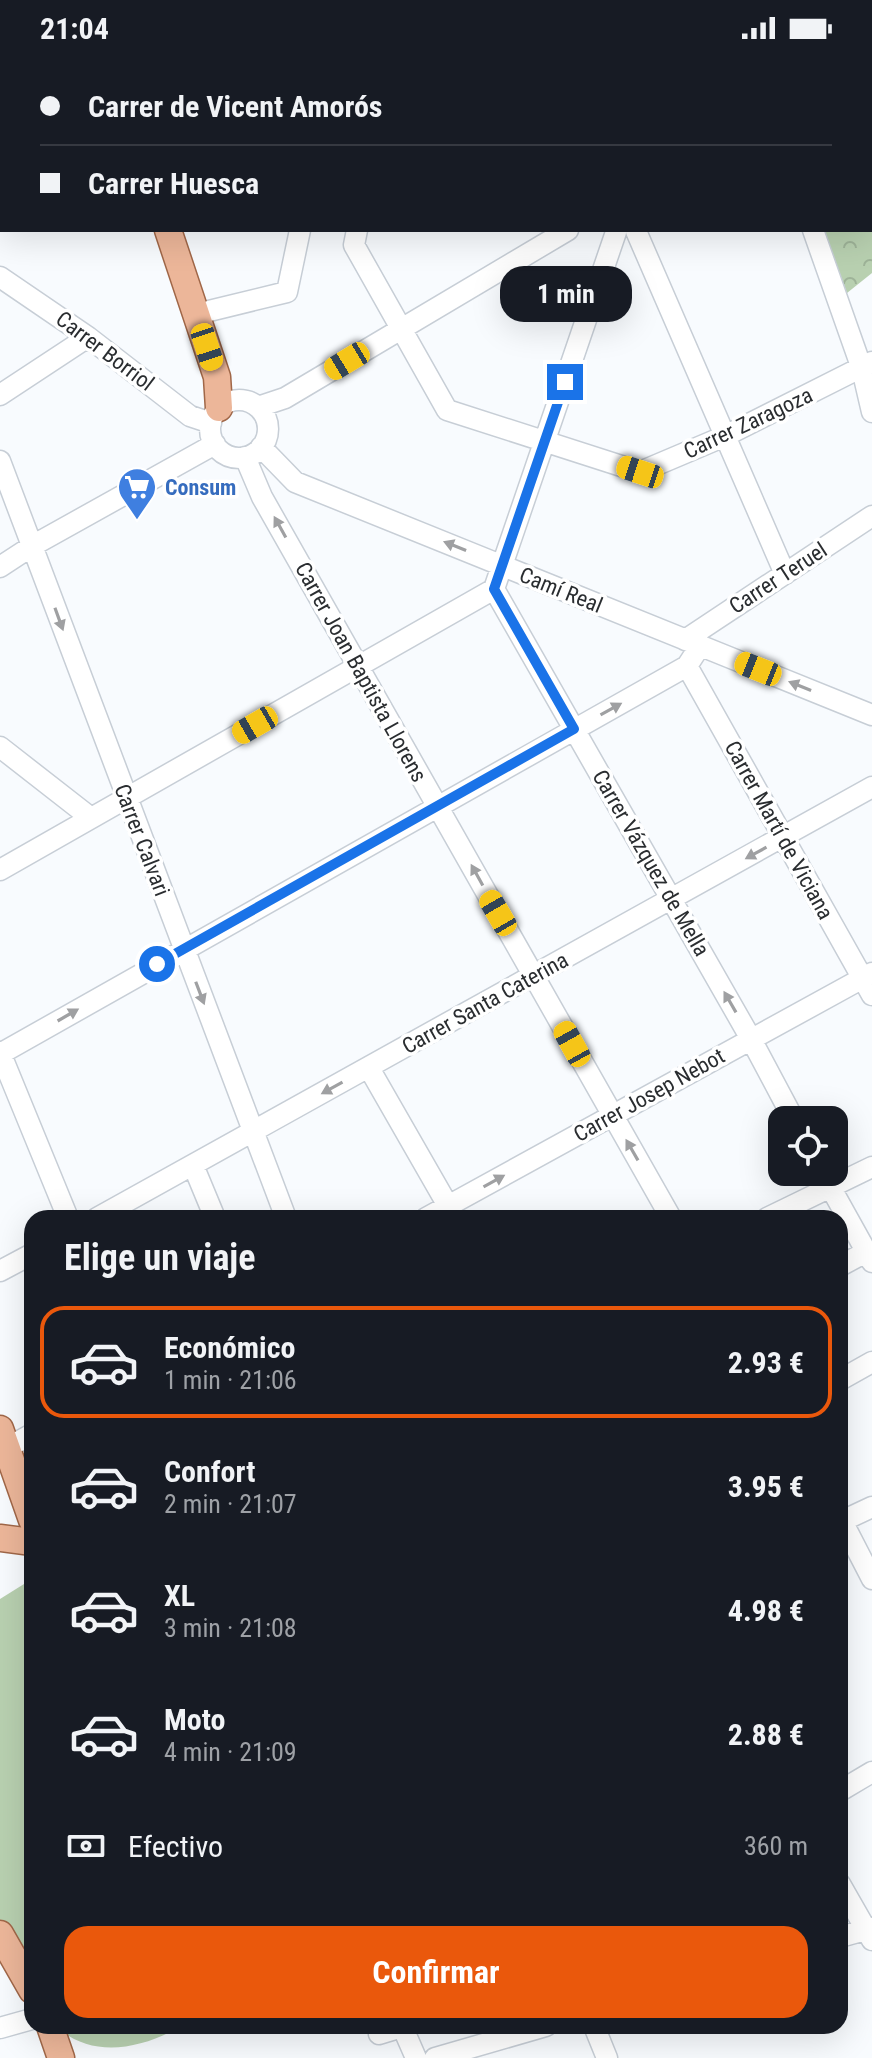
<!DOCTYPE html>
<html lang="es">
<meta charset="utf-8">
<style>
:root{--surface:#171b24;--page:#20242c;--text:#f1f3f6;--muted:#9ea1a6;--line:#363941;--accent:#ea580c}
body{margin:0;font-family:"Roboto Condensed",sans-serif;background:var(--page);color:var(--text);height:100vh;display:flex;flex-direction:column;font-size:30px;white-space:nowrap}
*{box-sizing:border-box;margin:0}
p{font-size:26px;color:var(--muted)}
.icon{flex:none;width:44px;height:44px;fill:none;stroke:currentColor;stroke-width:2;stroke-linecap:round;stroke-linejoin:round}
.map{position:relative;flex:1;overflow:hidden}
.drawer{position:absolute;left:24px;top:1154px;width:824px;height:824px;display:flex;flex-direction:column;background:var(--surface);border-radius:24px;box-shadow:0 8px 32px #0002}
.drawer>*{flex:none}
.hud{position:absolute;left:0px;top:0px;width:872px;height:176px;box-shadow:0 8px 32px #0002;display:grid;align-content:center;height:176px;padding:0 40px;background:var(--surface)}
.buttons{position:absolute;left:768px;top:1050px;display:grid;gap:16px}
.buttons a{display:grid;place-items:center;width:80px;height:80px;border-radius:16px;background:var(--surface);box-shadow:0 8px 32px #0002;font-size:40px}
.end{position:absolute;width:36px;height:36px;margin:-18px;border:10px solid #1a73e8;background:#fff;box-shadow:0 0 0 4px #fff}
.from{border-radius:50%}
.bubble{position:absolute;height:56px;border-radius:24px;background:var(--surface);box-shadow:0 8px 32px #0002;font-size:26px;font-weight:700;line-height:56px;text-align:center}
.car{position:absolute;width:24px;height:48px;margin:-24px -12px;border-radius:10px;box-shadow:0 0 6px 2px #0007;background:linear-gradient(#f5c518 24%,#345 0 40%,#f5c518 0 76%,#345 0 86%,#f5c518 0)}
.hud b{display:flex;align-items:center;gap:28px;height:76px;font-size:30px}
.hud b+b{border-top:2px solid var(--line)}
.hud i{width:20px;height:20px;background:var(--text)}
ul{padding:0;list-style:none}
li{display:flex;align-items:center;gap:24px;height:112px;margin:0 16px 12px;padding:0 24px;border:4px solid transparent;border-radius:24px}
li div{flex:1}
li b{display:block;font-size:30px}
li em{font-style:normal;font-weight:700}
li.active{border-color:var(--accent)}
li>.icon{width:72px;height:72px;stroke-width:1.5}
h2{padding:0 40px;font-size:36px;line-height:96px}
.pay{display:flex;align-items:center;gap:20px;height:88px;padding:0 40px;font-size:30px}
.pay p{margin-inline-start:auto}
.cta{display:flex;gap:16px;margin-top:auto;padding:16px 40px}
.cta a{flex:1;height:92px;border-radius:24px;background:var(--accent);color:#fff;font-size:32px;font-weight:700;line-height:92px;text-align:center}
.status{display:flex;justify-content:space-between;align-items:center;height:56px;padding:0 40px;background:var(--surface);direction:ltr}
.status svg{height:22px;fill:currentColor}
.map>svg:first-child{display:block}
.grass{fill:#b8d0b0}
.park{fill:url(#park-crowns)}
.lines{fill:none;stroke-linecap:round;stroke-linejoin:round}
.minor-casing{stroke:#c7ced6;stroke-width:23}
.major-casing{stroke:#a06748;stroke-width:29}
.minor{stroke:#fff;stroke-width:20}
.major{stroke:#ecb699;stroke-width:26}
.oneway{fill:#9fa0a2}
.route{stroke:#1a73e8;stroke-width:10}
.labels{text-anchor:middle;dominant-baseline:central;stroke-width:7;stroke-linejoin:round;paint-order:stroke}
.street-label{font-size:22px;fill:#2a2d30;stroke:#fff}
.shop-label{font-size:22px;font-weight:bold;fill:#366cbe;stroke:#fff;text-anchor:start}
</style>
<div class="status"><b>21:04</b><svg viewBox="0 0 49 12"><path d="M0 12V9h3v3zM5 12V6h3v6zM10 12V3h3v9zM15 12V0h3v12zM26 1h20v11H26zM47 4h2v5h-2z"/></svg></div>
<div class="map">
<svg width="872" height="2002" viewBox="0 0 872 2002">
<defs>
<pattern id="park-crowns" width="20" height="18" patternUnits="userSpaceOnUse" patternTransform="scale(2)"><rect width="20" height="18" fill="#b8d0b0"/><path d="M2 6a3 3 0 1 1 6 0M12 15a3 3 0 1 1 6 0" fill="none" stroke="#9eb398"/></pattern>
</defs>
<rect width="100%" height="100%" fill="#f8fbfe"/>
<path class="grass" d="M 32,1523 L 32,1928 L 0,1871 L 0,1543 Z
M 56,1970 L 181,1970 C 139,1995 89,2002 56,1970 Z"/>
<path class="park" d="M 872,87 L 872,217 L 847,237 L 823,174 L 870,174 Z"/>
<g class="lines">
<g class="minor-casing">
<path id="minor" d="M 42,0 L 42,2
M 564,0 L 565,2
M 745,0 L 746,2
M 204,2 L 207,0
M 390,2 L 390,0
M 856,2 L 860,0
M 0,87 L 2,87
M 357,174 L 354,189 L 447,354 L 640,416 L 725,380 L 872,306
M 813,174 L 862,313 L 872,356
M 636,175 L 785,518
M 0,221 L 88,281 L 190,360 L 211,367
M 209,255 L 287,236 L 300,174
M 0,339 L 88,281
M210 373a29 29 0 1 1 58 0a29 29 0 1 1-58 0Z
M 258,351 L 285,342 L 568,174
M 261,391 L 295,426 L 872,659
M 245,401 L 262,441 L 671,1162
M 0,405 L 286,1162
M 0,511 L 32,490 L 215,388
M 494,533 L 751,983 L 794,1064
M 685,584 L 872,460
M 687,610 L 872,939
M 0,691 L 91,762
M 0,814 L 494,533 L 616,176
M 0,996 L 68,1162
M 0,998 L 687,610 L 700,590
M 369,1012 L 455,1162
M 193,1109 L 215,1162
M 822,1116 L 872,1206
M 97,1162 L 872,731
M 426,1162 L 872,917
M 767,1162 L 872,1111
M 840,1210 L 866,1196
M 0,1215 L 32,1198
M 840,1324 L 872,1306
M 7,1392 L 32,1378
M 840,1461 L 872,1523
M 840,1466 L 872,1451
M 840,1735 L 872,1716
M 840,1828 L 872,1884
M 840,1881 L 872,1872
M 402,1970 L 416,2002
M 594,1970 L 607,2002
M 0,1972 L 32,1963
M 379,1978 L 402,1971
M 435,2002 L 546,1970"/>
</g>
<g class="major-casing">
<path id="major" d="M 129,0 L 130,2
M 168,174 L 217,321 L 219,352
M 0,1373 L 32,1464
M 0,1482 L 32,1486
M 0,1878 L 32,1934
M 50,1970 L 61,2002"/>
</g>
<use href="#minor" class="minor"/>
<use href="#major" class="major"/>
</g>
<defs><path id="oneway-solid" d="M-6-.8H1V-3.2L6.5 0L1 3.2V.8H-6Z" transform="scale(2)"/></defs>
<g class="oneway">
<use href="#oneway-solid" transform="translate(280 471) rotate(-119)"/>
<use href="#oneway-solid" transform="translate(455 490) rotate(-158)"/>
<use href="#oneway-solid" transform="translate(59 563) rotate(70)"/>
<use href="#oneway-solid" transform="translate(800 630) rotate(-158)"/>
<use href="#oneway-solid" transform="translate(611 653) rotate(-29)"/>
<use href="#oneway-solid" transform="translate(756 797) rotate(151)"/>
<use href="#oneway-solid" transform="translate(477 819) rotate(-119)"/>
<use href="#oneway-solid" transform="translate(200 937) rotate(69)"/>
<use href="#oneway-solid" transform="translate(730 946) rotate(-120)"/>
<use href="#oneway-solid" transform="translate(68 959) rotate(-30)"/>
<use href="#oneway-solid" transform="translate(332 1032) rotate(151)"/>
<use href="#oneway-solid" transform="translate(632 1094) rotate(-120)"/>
<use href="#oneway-solid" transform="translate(494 1125) rotate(-29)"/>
</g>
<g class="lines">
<path class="route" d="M 157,908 L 574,673 L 494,533 L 565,326"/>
</g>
<defs>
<g id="supermarket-pin" transform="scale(2)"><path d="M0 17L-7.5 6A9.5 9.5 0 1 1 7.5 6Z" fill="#3f7fe0" stroke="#fff"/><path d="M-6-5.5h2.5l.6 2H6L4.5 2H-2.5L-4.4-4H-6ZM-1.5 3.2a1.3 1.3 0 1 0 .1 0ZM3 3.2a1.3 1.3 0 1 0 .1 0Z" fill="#fff"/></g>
</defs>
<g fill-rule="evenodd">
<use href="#supermarket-pin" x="137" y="431"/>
</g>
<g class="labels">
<g class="street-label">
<text transform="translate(105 295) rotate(37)">Carrer Borriol</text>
<text transform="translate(748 367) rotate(-25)">Carrer Zaragoza</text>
<text transform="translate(778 522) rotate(-33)">Carrer Teruel</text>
<text transform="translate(561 534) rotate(22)">Camí Real</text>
<text transform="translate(361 616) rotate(61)">Carrer Joan Baptista Llorens</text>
<text transform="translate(779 774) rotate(61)">Carrer Martí de Viciana</text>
<text transform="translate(142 784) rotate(69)">Carrer Calvari</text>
<text transform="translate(651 807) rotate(60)">Carrer Vázquez de Mella</text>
<text transform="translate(485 947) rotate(-29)">Carrer Santa Caterina</text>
<text transform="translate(649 1039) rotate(-29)">Carrer Josep Nebot</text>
</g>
<g class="shop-label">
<text x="165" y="431">Consum</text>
</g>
</g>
</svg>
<div class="buttons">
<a><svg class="icon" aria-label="locate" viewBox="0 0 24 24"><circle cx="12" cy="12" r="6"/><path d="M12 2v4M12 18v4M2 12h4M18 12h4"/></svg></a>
</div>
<i class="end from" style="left:157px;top:908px"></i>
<i class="end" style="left:565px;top:326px"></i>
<div class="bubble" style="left:500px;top:210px;width:132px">1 min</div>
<i class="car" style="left:207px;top:291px;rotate:162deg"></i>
<i class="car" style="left:347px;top:305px;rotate:239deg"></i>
<i class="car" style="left:640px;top:416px;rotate:288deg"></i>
<i class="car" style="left:758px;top:613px;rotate:292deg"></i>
<i class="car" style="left:255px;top:669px;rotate:240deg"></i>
<i class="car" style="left:498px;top:857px;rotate:330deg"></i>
<i class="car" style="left:572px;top:988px;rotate:331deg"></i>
<div class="hud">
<b><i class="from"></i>Carrer de Vicent Amorós</b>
<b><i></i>Carrer Huesca</b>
</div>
<section class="drawer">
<h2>Elige un viaje</h2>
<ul>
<li class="active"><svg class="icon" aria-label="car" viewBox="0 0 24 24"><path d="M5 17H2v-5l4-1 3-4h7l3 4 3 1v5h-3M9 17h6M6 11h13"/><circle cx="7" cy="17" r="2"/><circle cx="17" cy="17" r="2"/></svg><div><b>Económico</b><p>1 min · 21:06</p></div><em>2.93 €</em></li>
<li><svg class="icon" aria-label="car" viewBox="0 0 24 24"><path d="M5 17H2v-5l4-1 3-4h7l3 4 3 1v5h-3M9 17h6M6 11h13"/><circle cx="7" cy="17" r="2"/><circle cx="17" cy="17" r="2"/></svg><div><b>Confort</b><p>2 min · 21:07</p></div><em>3.95 €</em></li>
<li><svg class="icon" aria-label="car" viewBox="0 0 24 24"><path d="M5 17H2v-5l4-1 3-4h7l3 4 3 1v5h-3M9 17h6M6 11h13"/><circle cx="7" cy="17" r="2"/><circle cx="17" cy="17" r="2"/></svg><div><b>XL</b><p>3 min · 21:08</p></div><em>4.98 €</em></li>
<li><svg class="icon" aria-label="car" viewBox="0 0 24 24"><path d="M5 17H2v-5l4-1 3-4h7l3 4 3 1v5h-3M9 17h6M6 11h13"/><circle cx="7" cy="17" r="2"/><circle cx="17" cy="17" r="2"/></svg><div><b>Moto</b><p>4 min · 21:09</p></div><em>2.88 €</em></li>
</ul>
<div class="pay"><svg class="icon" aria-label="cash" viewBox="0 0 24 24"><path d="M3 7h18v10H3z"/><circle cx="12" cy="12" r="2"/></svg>Efectivo<p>360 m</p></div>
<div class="cta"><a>Confirmar</a></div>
</section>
</div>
